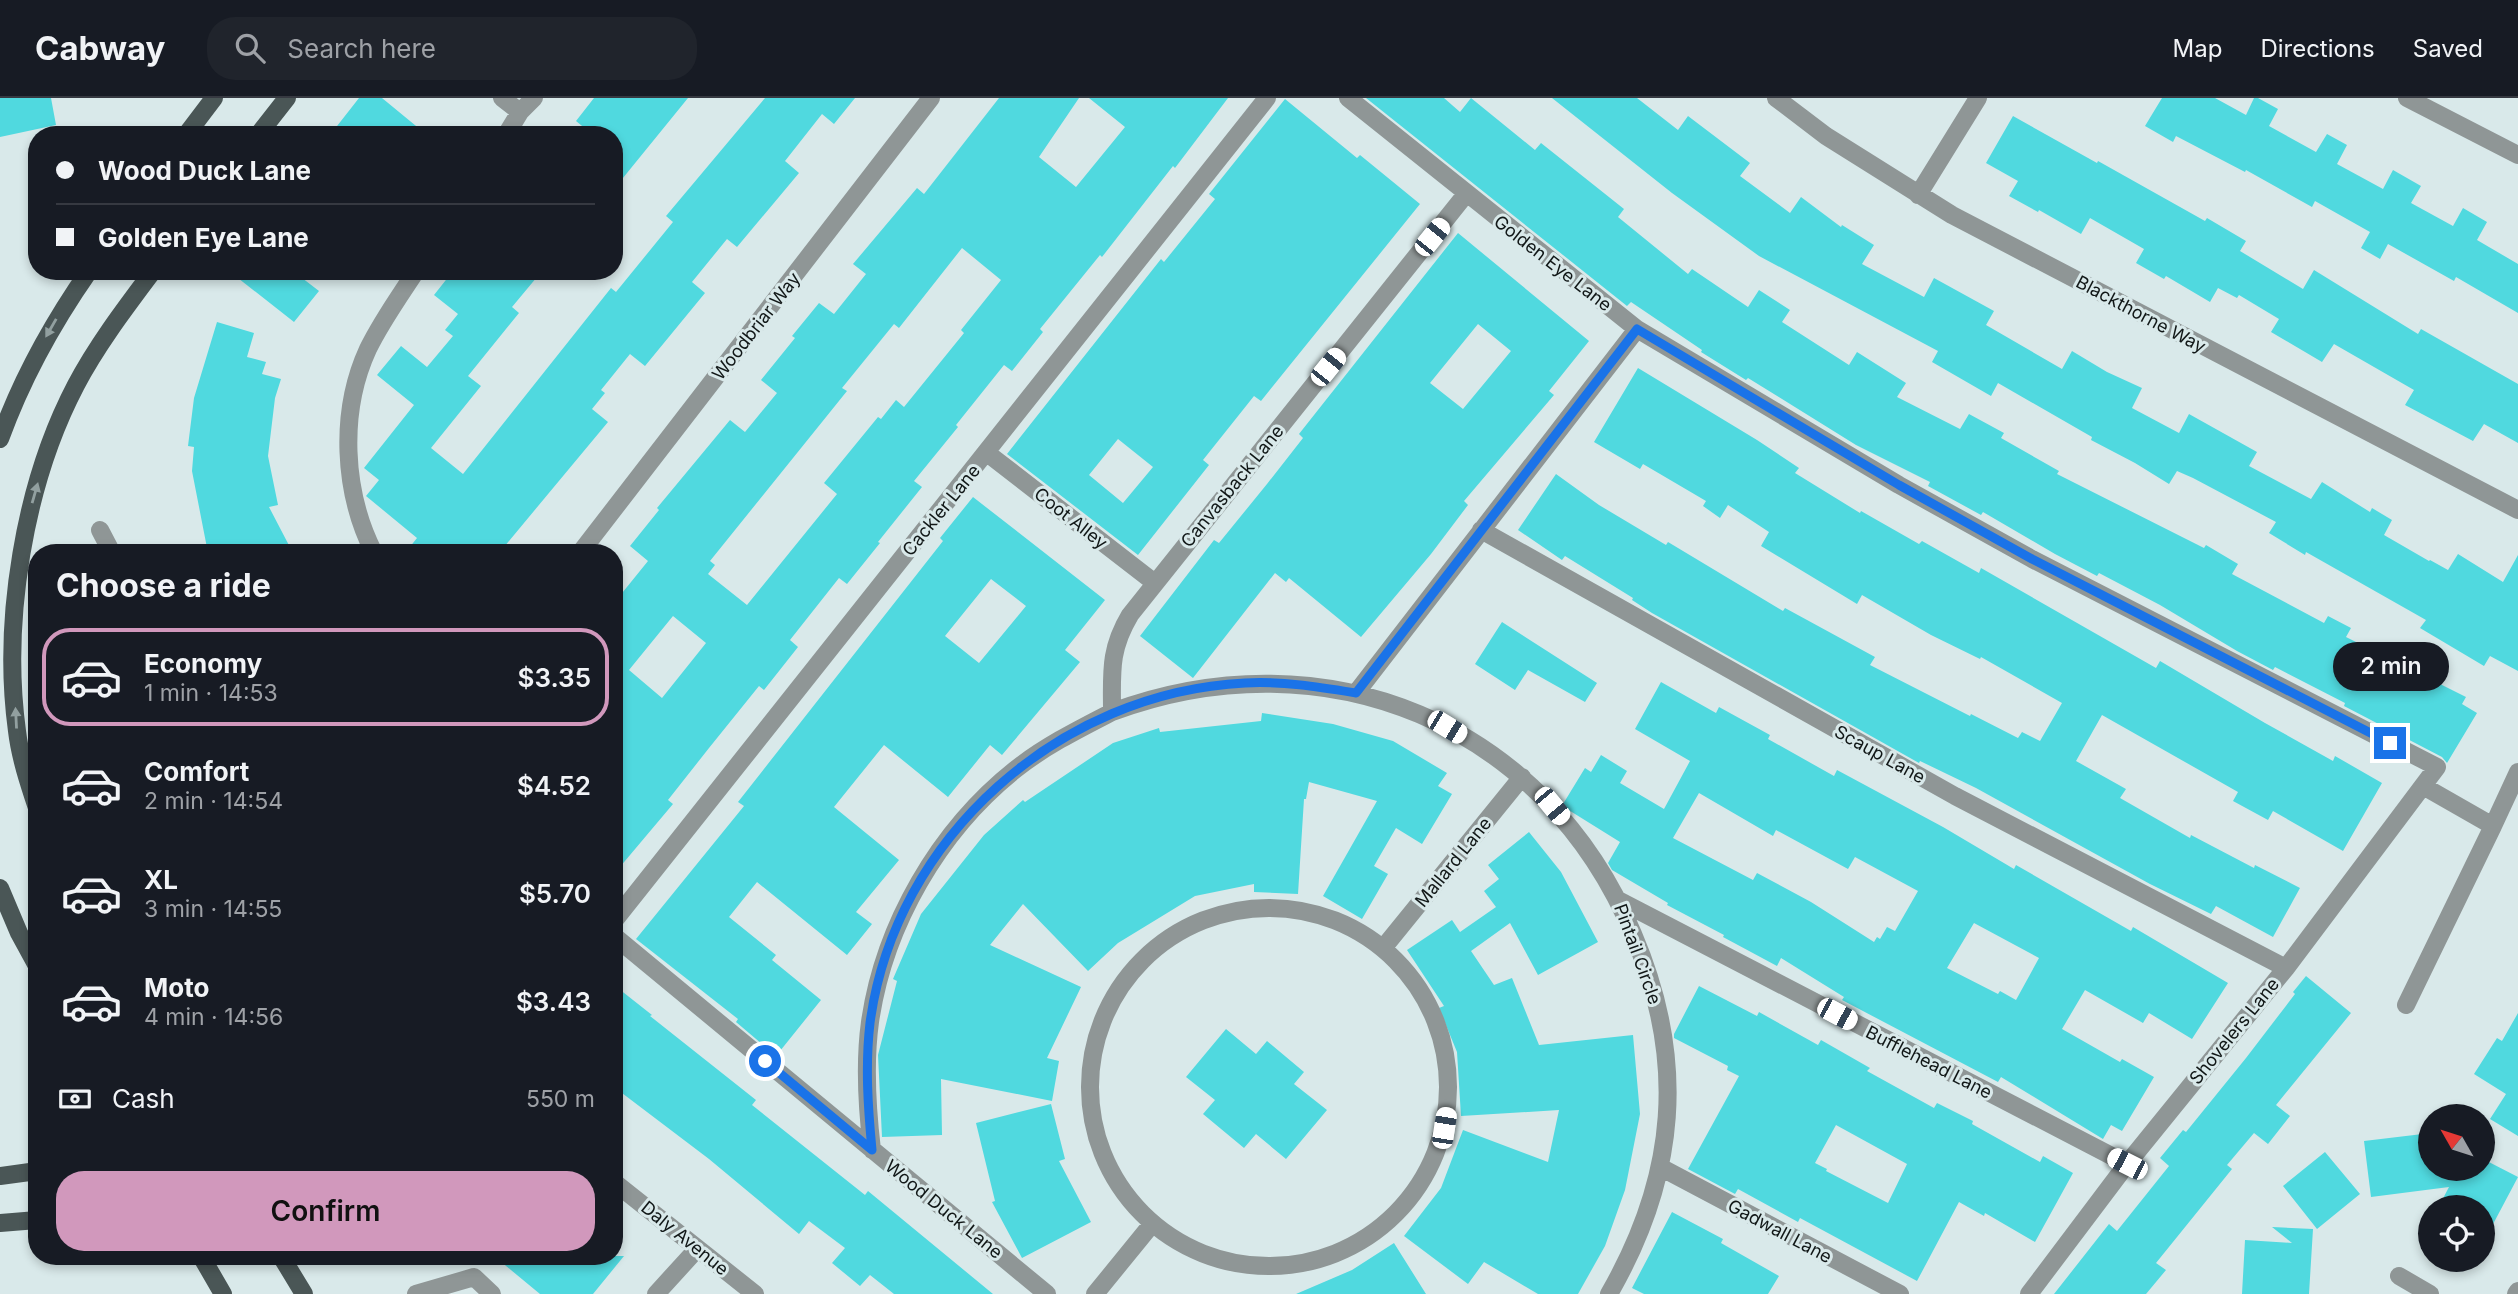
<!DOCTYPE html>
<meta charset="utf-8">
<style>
:root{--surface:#171b24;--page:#20242c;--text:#f1f3f6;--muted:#9ea1a6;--line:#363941;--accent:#d198bc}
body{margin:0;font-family:Inter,sans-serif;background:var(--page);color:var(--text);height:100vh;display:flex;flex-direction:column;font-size:26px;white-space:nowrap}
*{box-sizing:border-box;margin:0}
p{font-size:23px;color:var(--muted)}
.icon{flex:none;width:38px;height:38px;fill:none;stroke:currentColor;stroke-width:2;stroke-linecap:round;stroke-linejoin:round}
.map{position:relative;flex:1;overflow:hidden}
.details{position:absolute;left:28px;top:446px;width:595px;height:721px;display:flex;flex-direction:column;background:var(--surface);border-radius:28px;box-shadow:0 4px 10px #0003}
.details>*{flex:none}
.hud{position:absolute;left:28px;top:28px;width:595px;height:154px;border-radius:28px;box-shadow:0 4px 10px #0003;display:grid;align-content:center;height:154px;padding:0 28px;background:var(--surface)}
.needle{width:46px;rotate:309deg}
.buttons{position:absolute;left:2418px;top:1006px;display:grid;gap:14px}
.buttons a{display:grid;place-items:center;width:77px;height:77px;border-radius:50%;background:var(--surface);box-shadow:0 4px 10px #0003;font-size:35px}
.end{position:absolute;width:32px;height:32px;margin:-16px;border:9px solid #1a73e8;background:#fff;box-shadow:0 0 0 4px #fff}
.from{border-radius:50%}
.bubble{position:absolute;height:49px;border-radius:24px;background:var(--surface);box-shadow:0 4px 10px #0003;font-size:23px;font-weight:600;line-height:49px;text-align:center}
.car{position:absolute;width:21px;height:42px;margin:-21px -10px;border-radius:9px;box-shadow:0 0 5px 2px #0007;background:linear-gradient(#fff 24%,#345 0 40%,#fff 0 76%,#345 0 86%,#fff 0)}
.hud b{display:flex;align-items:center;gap:24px;height:66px;font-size:26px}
.hud b+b{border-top:2px solid var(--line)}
.hud i{width:18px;height:18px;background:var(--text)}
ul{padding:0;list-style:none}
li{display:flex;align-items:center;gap:21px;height:98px;margin:0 14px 10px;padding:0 14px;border:4px solid transparent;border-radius:28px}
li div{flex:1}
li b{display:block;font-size:26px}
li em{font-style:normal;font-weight:600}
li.selected{border-color:var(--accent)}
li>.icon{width:63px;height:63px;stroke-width:1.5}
h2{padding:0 28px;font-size:32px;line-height:84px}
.pay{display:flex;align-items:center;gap:18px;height:77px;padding:0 28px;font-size:26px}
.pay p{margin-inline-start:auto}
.cta{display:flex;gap:14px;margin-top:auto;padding:14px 28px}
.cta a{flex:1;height:80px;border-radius:28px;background:var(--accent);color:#111;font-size:28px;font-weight:600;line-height:80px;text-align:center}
header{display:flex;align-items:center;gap:42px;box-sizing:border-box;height:98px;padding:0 35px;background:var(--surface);border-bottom:2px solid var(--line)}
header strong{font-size:33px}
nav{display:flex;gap:38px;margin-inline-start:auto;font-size:24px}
.search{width:490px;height:63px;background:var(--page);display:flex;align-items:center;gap:18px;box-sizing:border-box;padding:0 24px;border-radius:28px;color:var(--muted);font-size:26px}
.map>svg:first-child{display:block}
.building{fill:#50d9df;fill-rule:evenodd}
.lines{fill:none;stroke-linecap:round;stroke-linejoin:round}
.minor{stroke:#8f9696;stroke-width:18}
.major{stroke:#4a5656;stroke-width:18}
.oneway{fill:#92a0a0}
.route{stroke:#1a73e8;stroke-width:9}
.labels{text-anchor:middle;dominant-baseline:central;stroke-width:6;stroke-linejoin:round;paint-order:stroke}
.street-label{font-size:18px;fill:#111717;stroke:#d9e9ea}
</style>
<header>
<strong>Cabway</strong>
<div class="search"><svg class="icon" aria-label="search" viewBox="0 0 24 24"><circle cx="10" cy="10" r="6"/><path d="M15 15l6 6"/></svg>Search here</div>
<nav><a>Map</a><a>Directions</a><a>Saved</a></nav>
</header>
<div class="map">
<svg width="2518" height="1196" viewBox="0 0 2518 1196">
<rect width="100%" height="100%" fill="#d9e9ea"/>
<path class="building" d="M 0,0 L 51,0 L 56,27 L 0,39 Z
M 359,0 L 382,0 L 427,37 L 330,37 Z
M 594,0 L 688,0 L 614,91 L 614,37 L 593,37 L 576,23 Z
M 765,0 L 855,0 L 834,26 L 822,16 L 785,63 L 799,75 L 737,149 L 727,141 L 692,184 L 705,195 L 645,268 L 630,256 L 601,292 L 605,295 L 592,311 L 608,324 L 499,455 L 405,455 L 417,440 L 366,398 L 379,382 L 364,370 L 414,307 L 377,277 L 401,248 L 427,269 L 453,238 L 445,232 L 458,216 L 434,197 L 453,173 L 542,173 L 512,209 L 519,215 L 468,278 L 481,288 L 431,350 L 463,376 L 611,190 L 616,194 L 673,124 L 666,118 Z
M 999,0 L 1079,0 L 1039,59 L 1076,89 L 1125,29 L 1089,0 L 1228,0 L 1175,70 L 1173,68 L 1102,159 L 1100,157 L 1040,231 L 1043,234 L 1012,273 L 1004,267 L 956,327 L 958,329 L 914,383 L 922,389 L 878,444 L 880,445 L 847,486 L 839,480 L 790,542 L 798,549 L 764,592 L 759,588 L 709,650 L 668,702 L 673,706 L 614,776 L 614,505 L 648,463 L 630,448 L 659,412 L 657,410 L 730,322 L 745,334 L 777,295 L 761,282 L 795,240 L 792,238 L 819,205 L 834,216 L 866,176 L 853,166 L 917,90 L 924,96 ZM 962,150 L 1001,182 L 961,232 L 964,235 L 904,309 L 896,302 L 881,321 L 878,319 L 824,385 L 837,396 L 747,507 L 708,476 L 715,467 L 710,463 L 847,293 L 842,290 L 894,226 L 899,230 ZM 673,518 L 706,545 L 662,600 L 629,572 Z
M 1366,0 L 1444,0 L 1460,14 L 1471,0 L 1535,52 L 1541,45 L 1624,111 L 1618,119 L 1688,176 L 1692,171 L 1748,209 L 1759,192 L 1790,212 L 1782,224 L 1849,267 L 1857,254 L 1906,285 L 1897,299 L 1960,331 L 1969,316 L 2004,335 L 2001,340 L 2059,373 L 2057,376 L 2204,450 L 2206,447 L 2238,466 L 2232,476 L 2324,525 L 2328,518 L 2351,530 L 2346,539 L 2466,599 L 2462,606 L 2477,615 L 2447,665 L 2442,659 L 2344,608 L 2345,605 L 2275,569 L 2273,572 L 2237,553 L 2160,507 L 2099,475 L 2097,478 L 2055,456 L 1983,414 L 1981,417 L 1928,388 L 1930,384 L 1856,347 L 1748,280 L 1746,282 L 1701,254 L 1702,252 L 1631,204 L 1627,208 Z
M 1552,0 L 1637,0 L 1678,32 L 1688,18 L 1750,65 L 1740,78 L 1790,115 L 1801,99 L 1841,129 L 1842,127 L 1874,147 L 1862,166 L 1924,199 L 1934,180 L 1994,213 L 1986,227 L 2062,271 L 2072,253 L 2107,274 L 2142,290 L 2132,310 L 2179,335 L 2189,316 L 2257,354 L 2249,368 L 2311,401 L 2322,384 L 2370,414 L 2372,410 L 2392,422 L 2384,437 L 2429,463 L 2430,462 L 2448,472 L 2458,456 L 2503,484 L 2518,457 L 2518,573 L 2490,558 L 2484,568 L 2420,530 L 2426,522 L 2306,454 L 2305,457 L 2269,435 L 2276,424 L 2193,380 L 2177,373 L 2169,386 L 2135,365 L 2091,342 L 2092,339 L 1998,285 L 1991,298 L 1932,264 L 1938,253 L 1759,158 L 1672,95 Z
M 2162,0 L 2215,0 L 2246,17 L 2254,0 L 2258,0 L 2278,11 L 2269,28 L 2316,54 L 2327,36 L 2347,47 L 2337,66 L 2383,91 L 2393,72 L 2421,88 L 2411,105 L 2453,128 L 2463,110 L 2487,124 L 2477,142 L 2518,166 L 2518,215 L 2456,179 L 2454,183 L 2388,146 L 2380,161 L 2361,150 L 2370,134 L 2315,103 L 2312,109 L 2246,72 L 2245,74 L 2176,38 L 2173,44 L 2145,28 Z
M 1285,1 L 1357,60 L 1360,57 L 1420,106 L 1261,303 L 1254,298 L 1203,362 L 1209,367 L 1138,457 L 1007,356 L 1161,161 L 1164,164 L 1215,101 L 1209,96 ZM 1118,341 L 1153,369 L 1123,405 L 1089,377 Z
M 2013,18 L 2097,65 L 2098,63 L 2205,123 L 2207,120 L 2246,143 L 2240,153 L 2303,191 L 2314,172 L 2418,236 L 2421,231 L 2518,286 L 2518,345 L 2484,326 L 2473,343 L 2405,307 L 2414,292 L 2334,246 L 2322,264 L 2271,234 L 2279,221 L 2239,197 L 2237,200 L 2218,190 L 2210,204 L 2166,178 L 2164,181 L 2136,165 L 2144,151 L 2090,120 L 2081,136 L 2039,112 L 2038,114 L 2009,98 L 2018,83 L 1986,65 Z
M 1458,135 L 1589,243 L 1549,293 L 1554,297 L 1464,403 L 1468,407 L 1431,456 L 1361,539 L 1289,480 L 1286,484 L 1275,475 L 1193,580 L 1140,538 L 1214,442 L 1219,445 L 1267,386 L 1303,340 L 1299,336 ZM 1478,226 L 1511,253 L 1463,311 L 1430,285 Z
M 229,173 L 293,173 L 319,193 L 294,224 Z
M 217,224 L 254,235 L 247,259 L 266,264 L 262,276 L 281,281 L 275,300 L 268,358 L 278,407 L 269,409 L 293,455 L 208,455 L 192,373 L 194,349 L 188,348 L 194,300 Z
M 1638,270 L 1757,342 L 1799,370 L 1795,375 L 1860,415 L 1861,413 L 1919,446 L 1922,443 L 1979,475 L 1981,470 L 2156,570 L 2160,563 L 2265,625 L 2333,663 L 2335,658 L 2382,685 L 2343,753 L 2273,713 L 2268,722 L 2233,703 L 2238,694 L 2102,617 L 2076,663 L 2126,691 L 2120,700 L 2190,740 L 2191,737 L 2254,770 L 2255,767 L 2300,790 L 2273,839 L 2216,808 L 2211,816 L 2150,786 L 1976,690 L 1920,663 L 1919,665 L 1652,515 L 1632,502 L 1633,500 L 1565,458 L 1562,462 L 1518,432 L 1556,376 L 1599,407 L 1666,447 L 1668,444 L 1783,513 L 1785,510 L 1875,559 L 1870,567 L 1970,618 L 1971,616 L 2018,640 L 2022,634 L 2040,643 L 2062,605 L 1981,559 L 1980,561 L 1931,537 L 1862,497 L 1857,506 L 1761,448 L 1769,434 L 1728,407 L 1720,420 L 1703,408 L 1706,403 L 1643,366 L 1640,371 L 1594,344 Z
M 973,399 L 1105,502 L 1065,552 L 1080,564 L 1002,657 L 990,647 L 948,699 L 884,647 L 834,709 L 899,762 L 856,814 L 872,826 L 847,857 L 757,784 L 729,819 L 776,857 L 772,862 L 821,902 L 776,958 L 736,924 L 738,921 L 636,841 L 744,708 L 738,704 L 943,443 L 940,440 ZM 991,481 L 1026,508 L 979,565 L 945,538 Z
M 1502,524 L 1597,585 L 1585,604 L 1528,572 L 1515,592 L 1475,566 Z
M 1661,584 L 1716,615 L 1719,609 L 1770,637 L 1768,641 L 1834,678 L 1837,672 L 1943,729 L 2014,771 L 2016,767 L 2131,833 L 2133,829 L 2228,885 L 2192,941 L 2149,915 L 2143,925 L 2085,892 L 2062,931 L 2120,964 L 2122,961 L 2154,979 L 2122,1033 L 2111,1027 L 2103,1041 L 2001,979 L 1998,984 L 1842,902 L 1844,899 L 1781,860 L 1777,868 L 1723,839 L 1724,837 L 1667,807 L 1668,805 L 1612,772 L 1608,765 L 1620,744 L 1567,711 L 1563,706 L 1585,670 L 1591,674 L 1601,657 L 1627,673 L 1620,685 L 1664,711 L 1690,663 L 1635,631 ZM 1699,695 L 1773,738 L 1776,732 L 1848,771 L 1855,759 L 1918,793 L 1895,833 L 1887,829 L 1880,841 L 1877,839 L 1874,844 L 1811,804 L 1757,775 L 1753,782 L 1673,740 ZM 1974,825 L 2039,860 L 2016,902 L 2000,893 L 1998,896 L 1947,870 Z
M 1262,615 L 1333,626 L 1393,643 L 1447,675 L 1438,688 L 1452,696 L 1422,746 L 1396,730 L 1374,768 L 1388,776 L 1362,821 L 1323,798 L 1377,703 L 1309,684 L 1306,701 L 1304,701 L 1298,796 L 1254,794 L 1254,786 L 1195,798 L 1118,845 L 1088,873 L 1023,806 L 990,847 L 1081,889 L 1047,960 L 1059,963 L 1052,1003 L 941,981 L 942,1037 L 882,1039 L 878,957 L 897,883 L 893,881 L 921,816 L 984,737 L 1023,702 L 1025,704 L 1113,645 L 1159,630 L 1160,634 L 1261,623 Z
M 1529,734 L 1561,774 L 1598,844 L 1538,877 L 1510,825 L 1471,853 L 1494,887 L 1512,880 L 1539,947 L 1633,937 L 1640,1016 L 1625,1092 L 1605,1148 L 1578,1196 L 1538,1196 L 1484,1164 L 1468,1186 L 1404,1138 L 1441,1090 L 1463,1032 L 1548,1064 L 1559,1012 L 1461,1018 L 1457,954 L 1439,910 L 1444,908 L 1407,852 L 1452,822 L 1460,834 L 1496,809 L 1484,793 L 1499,781 L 1488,767 Z
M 2306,878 L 2351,915 L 2276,1007 L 2290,1018 L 2268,1046 L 2254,1035 L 2227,1067 L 2232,1071 L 2156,1165 L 2166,1172 L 2146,1196 L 2054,1196 L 2109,1126 L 2117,1133 L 2169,1068 L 2160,1060 L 2183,1032 L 2186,1034 L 2246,960 L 2295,896 L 2293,894 Z
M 614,887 L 652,917 L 650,918 L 756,1002 L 752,1007 L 865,1097 L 868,1093 L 993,1196 L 894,1196 L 870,1177 L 860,1188 L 832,1165 L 845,1150 L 809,1123 L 799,1136 L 709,1061 L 614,989 Z
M 1699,888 L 1757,918 L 1759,914 L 1818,947 L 1821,942 L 1870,970 L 1867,973 L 1934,1010 L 1937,1005 L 1973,1023 L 1972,1026 L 2040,1064 L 2043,1058 L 2073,1075 L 2035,1144 L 1985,1115 L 1984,1118 L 1959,1104 L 1917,1183 L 1800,1120 L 1798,1124 L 1738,1091 L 1735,1096 L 1688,1071 L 1739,978 L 1727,972 L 1728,968 L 1674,940 L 1674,936 ZM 1836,1027 L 1907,1066 L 1888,1105 L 1826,1073 L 1827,1071 L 1815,1065 Z
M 2518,915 L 2518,1038 L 2490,1021 L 2506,996 L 2474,976 L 2497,940 L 2502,943 Z
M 1226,931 L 1256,956 L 1267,943 L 1304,974 L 1294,986 L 1327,1012 L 1286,1061 L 1256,1036 L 1244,1050 L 1203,1016 L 1215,1002 L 1186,979 Z
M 1051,1006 L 1065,1061 L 1059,1063 L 1091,1124 L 1022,1160 L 992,1104 L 995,1103 L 976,1025 Z
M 2431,1035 L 2431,1071 L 2483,1071 L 2483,1061 L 2518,1079 L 2483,1145 L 2483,1110 L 2438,1110 L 2449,1089 L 2371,1099 L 2364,1043 Z
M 2325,1054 L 2360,1096 L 2317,1131 L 2283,1088 Z
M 1672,1114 L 1723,1141 L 1721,1145 L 1779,1178 L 1768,1196 L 1644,1196 L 1632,1190 Z
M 2272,1129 L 2313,1131 L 2309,1196 L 2242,1196 L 2245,1142 L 2292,1145 Z
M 1394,1145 L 1426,1196 L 1296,1196 L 1352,1172 Z
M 494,1158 L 624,1158 L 593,1196 L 540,1196 Z"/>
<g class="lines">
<path class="minor" d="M 502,0 L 520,14
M 1348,0 L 1637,231 L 1899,387 L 2032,461 L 2437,669 L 2286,870 L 2127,1066 L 2029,1196
M 1776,0 L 1826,38 L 1952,117 L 2518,412
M 2407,0 L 2518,57
M 506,37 L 520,14 L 534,0
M 1918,97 L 1978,0
M 987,355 L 1155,485
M 100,432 L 112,455
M 1481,432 L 1955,698 L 2286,870
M 374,455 C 343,394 339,314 368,251 C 381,224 399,199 416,173
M 580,455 L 931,0
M 1356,595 L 1637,231
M 1112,614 C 1325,535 1545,625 1633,836 C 1687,962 1677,1078 1609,1196
M 2493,728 L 2518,674
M 1620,803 L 2127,1066
M1090 989a179 179 0 1 1 358 0a179 179 0 1 1-358 0Z
M 614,823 L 1267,0
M 614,838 L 1047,1196
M 1384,849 L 1522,679
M 2406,907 L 2493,728 L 2423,688
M 872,1052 C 867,1010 864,967 870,924 C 884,827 939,732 1016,671 C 1045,648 1079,631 1112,614 C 1112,575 1109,552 1130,517 L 1466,96
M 1660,1069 L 1900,1196
M 614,1084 L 755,1196
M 2399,1178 L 2430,1196
M 416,1196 L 474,1179 L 492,1196
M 656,1196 L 697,1151
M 1095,1196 L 1152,1126
M 2516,1196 L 2518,1193"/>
<path class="major" d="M 186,37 L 214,0
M 258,37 L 287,0
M 0,341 C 22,280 52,226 89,173
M 37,710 C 29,686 20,659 17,633 C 2,523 24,386 76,287 C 97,247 126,209 153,173
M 0,790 L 19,835 L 37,868
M 0,1078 L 37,1073
M 0,1125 L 37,1122
M 201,1158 L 223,1196
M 281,1158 L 304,1196"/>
</g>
<defs><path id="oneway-solid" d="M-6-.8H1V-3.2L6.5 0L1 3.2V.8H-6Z" transform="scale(1.75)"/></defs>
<g class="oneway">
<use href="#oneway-solid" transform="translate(51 230) rotate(120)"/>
<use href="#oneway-solid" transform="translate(35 395) rotate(-74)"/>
<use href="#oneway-solid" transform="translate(16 620) rotate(-93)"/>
</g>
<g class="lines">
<path class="route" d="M 765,963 L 872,1052 C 868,1010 865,968 870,925 C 895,739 1060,594 1245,585 C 1283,583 1319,589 1356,595 L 1637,231 L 1899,387 L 2032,461 L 2390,645"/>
</g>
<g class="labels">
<g class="street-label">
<text transform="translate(1553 165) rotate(38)">Golden Eye Lane</text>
<text transform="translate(2141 216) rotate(28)">Blackthorne Way</text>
<text transform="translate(756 228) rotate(-52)">Woodbriar Way</text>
<text transform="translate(1232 388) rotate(-51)">Canvasback Lane</text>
<text transform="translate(941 412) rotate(-51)">Cackler Lane</text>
<text transform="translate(1071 420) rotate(38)">Coot Alley</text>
<text transform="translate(1880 656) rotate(29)">Scaup Lane</text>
<text transform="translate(1453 764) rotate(-51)">Mallard Lane</text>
<text transform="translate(1638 856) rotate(70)">Pintail Circle</text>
<text transform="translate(2234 933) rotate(-51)">Shovelers Lane</text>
<text transform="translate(1929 964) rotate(27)">Bufflehead Lane</text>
<text transform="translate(944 1111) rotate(39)">Wood Duck Lane</text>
<text transform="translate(1780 1133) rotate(28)">Gadwall Lane</text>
<text transform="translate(685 1140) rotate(39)">Daly Avenue</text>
</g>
</g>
</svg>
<div class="buttons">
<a><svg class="needle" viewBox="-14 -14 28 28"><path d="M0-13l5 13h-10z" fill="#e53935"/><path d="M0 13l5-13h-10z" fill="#9ea1a6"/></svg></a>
<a><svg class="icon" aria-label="locate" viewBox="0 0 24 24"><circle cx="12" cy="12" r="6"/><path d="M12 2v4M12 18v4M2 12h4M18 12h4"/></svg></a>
</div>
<i class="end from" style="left:765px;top:963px"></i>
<i class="end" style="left:2390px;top:645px"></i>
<div class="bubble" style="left:2333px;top:544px;width:116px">2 min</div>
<i class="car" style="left:1432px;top:139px;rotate:39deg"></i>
<i class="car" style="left:1328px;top:269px;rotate:39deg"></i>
<i class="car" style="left:1447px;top:629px;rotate:121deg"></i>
<i class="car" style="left:1552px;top:708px;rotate:140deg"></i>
<i class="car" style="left:1837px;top:916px;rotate:118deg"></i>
<i class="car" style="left:1444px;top:1030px;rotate:9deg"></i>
<i class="car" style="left:2127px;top:1066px;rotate:297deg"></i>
<div class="hud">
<b><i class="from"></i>Wood Duck Lane</b>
<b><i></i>Golden Eye Lane</b>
</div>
<section class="details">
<h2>Choose a ride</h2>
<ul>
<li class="selected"><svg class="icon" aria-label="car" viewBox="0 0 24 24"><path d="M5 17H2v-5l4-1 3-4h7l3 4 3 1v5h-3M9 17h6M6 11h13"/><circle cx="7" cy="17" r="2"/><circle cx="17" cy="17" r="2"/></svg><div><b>Economy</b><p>1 min · 14:53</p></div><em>$3.35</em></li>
<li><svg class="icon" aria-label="car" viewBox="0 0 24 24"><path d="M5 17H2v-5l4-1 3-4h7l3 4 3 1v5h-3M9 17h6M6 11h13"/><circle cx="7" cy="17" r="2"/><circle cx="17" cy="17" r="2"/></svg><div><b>Comfort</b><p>2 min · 14:54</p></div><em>$4.52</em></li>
<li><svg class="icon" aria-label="car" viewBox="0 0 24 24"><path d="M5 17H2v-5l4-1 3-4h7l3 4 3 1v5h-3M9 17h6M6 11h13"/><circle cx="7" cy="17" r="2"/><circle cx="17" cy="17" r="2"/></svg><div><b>XL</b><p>3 min · 14:55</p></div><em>$5.70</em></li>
<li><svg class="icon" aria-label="car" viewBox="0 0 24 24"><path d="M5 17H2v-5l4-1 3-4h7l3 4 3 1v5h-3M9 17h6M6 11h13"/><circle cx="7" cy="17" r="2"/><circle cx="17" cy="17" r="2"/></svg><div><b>Moto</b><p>4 min · 14:56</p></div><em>$3.43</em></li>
</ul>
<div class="pay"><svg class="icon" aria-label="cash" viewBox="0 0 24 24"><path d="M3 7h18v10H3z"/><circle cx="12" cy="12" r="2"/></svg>Cash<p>550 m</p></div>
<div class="cta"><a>Confirm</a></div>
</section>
</div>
